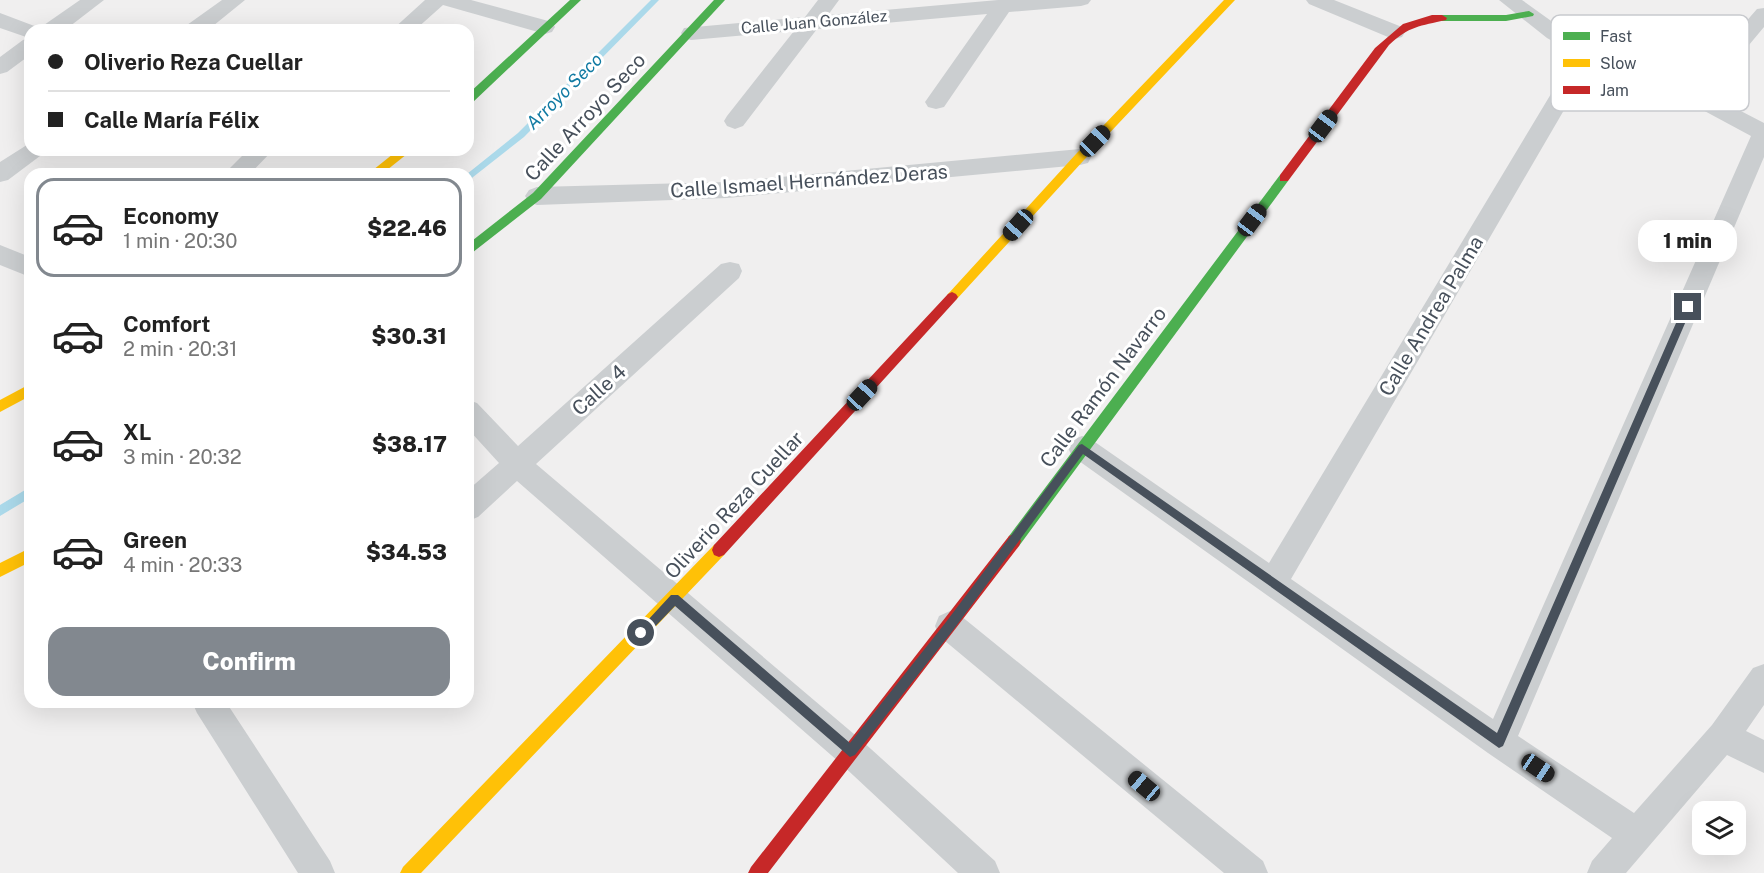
<!DOCTYPE html>
<meta charset="utf-8">
<style>
:root{--surface:#fff;--page:#f6f6f6;--text:#222;--muted:#767676;--line:#e0e0e0;--accent:#82888f}
body{margin:0;font-family:"Public Sans",sans-serif;background:var(--page);color:var(--text);height:100vh;display:flex;flex-direction:column;font-size:22px;white-space:nowrap}
*{box-sizing:border-box;margin:0}
p{font-size:20px;color:var(--muted)}
.icon{flex:none;width:33px;height:33px;fill:none;stroke:currentColor;stroke-width:2;stroke-linecap:round;stroke-linejoin:round}
.map{position:relative;flex:1;overflow:hidden}
.side{position:absolute;left:24px;top:168px;width:450px;height:540px;display:flex;flex-direction:column;background:var(--surface);border-radius:18px;box-shadow:0 6px 24px #0002}
.side>*{flex:none}
.guide{position:absolute;left:24px;top:24px;width:450px;height:132px;border-radius:18px;box-shadow:0 6px 24px #0002;display:grid;align-content:center;height:132px;padding:0 24px;background:var(--surface)}
.tools{position:absolute;left:1692px;top:801px;display:grid;gap:12px}
.tools a{display:grid;place-items:center;width:54px;height:54px;border-radius:12px;background:var(--surface);box-shadow:0 6px 24px #0002;font-size:30px}
.end{position:absolute;width:27px;height:27px;margin:-14px;border:8px solid #47505b;background:#fff;box-shadow:0 0 0 3px #fff}
.from{border-radius:50%}
.bubble{position:absolute;height:42px;border-radius:18px;background:var(--surface);box-shadow:0 6px 24px #0002;font-size:20px;font-weight:800;line-height:42px;text-align:center}
.car{position:absolute;width:18px;height:36px;margin:-18px -9px;border-radius:8px;box-shadow:0 0 4px 2px #0007;background:linear-gradient(#222 24%,#8ab4d8 0 40%,#222 0 76%,#8ab4d8 0 86%,#222 0)}
.guide b{display:flex;align-items:center;gap:21px;height:57px;font-size:22px}
.guide b+b{border-top:2px solid var(--line)}
.guide i{width:15px;height:15px;background:var(--text)}
ul{padding:10px 0 0;list-style:none}
li{display:flex;align-items:center;gap:18px;height:99px;margin:0 12px 9px;padding:0 12px;border:3px solid transparent;border-radius:18px}
li div{flex:1}
li b{display:block;font-size:22px}
li em{font-style:normal;font-weight:800}
li.on{border-color:var(--accent)}
li>.icon{width:54px;height:54px;stroke-width:1.5}
.primary-button{display:flex;gap:12px;margin-top:auto;padding:12px 24px}
.primary-button a{flex:1;height:69px;border-radius:18px;background:var(--accent);color:#fff;font-size:24px;font-weight:800;line-height:69px;text-align:center}
.map>svg:first-child{display:block}
.lines{fill:none;stroke-linecap:round;stroke-linejoin:round}
.stream{fill:#abd9ea;fill-rule:evenodd}
.street{fill:#cbced0;fill-rule:evenodd}
.fast{fill:#4caf50;fill-rule:evenodd}
.slow{fill:#ffc107;fill-rule:evenodd}
.jam{fill:#c62828;fill-rule:evenodd}
.route{fill:#47505b}
.labels{text-anchor:middle;dominant-baseline:central;stroke-width:6;stroke-linejoin:round;paint-order:stroke}
.far-street-label{font-size:16px;fill:#47505b;stroke:#fff}
.far-water-label{font-size:18px;font-style:italic;fill:#127ba3;stroke:#fff}
.street-label{font-size:20px;fill:#47505b;stroke:#fff}
.key{fill:#fff;stroke:#c8cace;stroke-width:1.5}
.key-label{font-size:16px;fill:#47505b}
</style>
<div class="map">
<svg width="1764" height="873" viewBox="0 0 1764 873">
<rect width="100%" height="100%" fill="#f0efef"/>
<g class="lines">
<path class="stream" d="M 651,0 L 659,0 L 524,137 L 468,181 L 467,174 L 518,133 Z
M 30,487 L 30,498 L 0,516 L 0,505 Z"/>
<path class="street" d="M 80,0 L 104,0 L 65,30 L 41,30 L 44,25 Z
M 222,0 L 245,0 L 208,30 L 184,30 L 187,25 Z
M 425,0 L 471,0 L 552,22 L 555,27 L 552,32 L 545,34 L 443,5 L 415,30 L 392,30 Z
M 818,0 L 839,0 L 828,15 L 998,0 L 1091,0 L 1088,4 L 1081,6 L 1009,12 L 944,107 L 936,109 L 928,107 L 925,102 L 987,14 L 817,29 L 743,126 L 735,129 L 727,126 L 724,121 L 727,116 L 794,31 L 691,40 L 684,38 L 681,33 L 684,28 L 805,17 Z
M 1306,0 L 1334,0 L 1402,27 L 1405,32 L 1402,37 L 1395,39 L 1388,37 L 1309,4 Z
M 1499,0 L 1522,0 L 1561,28 L 1594,47 L 1690,86 L 1757,9 L 1764,8 L 1764,27 L 1708,94 L 1764,123 L 1764,157 L 1518,736 L 1634,813 L 1712,725 L 1753,668 L 1764,664 L 1764,705 L 1746,731 L 1764,740 L 1764,773 L 1727,755 L 1626,873 L 1587,873 L 1592,861 L 1612,838 L 1488,753 L 1072,456 L 1068,448 L 1072,440 L 1082,436 L 1092,440 L 1269,563 L 1575,54 L 1547,38 ZM 1592,62 L 1686,101 L 1751,136 L 1493,719 L 1291,579 Z
M 0,13 L 37,27 L 39,30 L 30,30 L 30,55 L 7,72 L 0,74 L 0,57 L 23,40 L 29,38 L 0,28 Z
M 30,143 L 30,150 L 43,150 L 40,156 L 8,180 L 0,182 L 0,162 Z
M 1080,149 L 1088,151 L 1091,157 L 1088,163 L 1080,165 L 727,198 L 537,205 L 529,202 L 525,196 L 529,190 L 537,187 L 727,182 Z
M 248,150 L 273,150 L 250,174 L 224,174 Z
M 0,245 L 30,257 L 30,277 L 0,265 Z
M 730,262 L 739,264 L 742,271 L 739,278 L 536,464 L 861,740 L 995,861 L 1000,873 L 958,873 L 839,762 L 517,481 L 478,517 L 468,521 L 468,490 L 499,463 L 468,429 L 468,400 L 477,403 L 518,446 L 721,264 Z
M 950,611 L 961,616 L 1263,861 L 1268,873 L 1224,873 L 939,636 L 935,626 L 939,616 Z
M 192,702 L 226,702 L 330,861 L 335,873 L 298,873 L 197,713 Z"/>
<path class="fast" d="M 570,0 L 581,0 L 472,103 L 468,104 L 468,94 Z
M 714,0 L 725,0 L 541,199 L 468,256 L 468,244 L 533,193 Z
M 1529,11 L 1534,14 L 1533,16 L 1506,21 L 1442,21 L 1437,18 L 1442,15 L 1506,15 Z
M 1284,174 L 1288,175 L 1288,181 L 1019,546 L 1014,548 L 1009,546 L 1007,541 L 1009,536 L 1280,175 Z"/>
<path class="slow" d="M 1224,0 L 1235,0 L 1084,160 L 956,300 L 948,300 L 946,297 L 948,294 L 1076,154 Z
M 398,150 L 412,150 L 382,174 L 368,174 Z
M 30,384 L 30,396 L 0,412 L 0,400 Z
M 719,543 L 724,545 L 726,550 L 724,555 L 421,873 L 400,873 L 403,867 L 714,545 Z
M 30,548 L 30,562 L 0,577 L 0,563 Z"/>
<path class="jam" d="M 1432,15 L 1442,15 L 1447,18 L 1446,20 C 1420,26 1409,26 1389,45 L 1288,181 L 1280,181 L 1280,175 L 1375,48 L 1403,24 Z
M 952,292 L 956,294 L 958,297 L 956,300 L 724,555 L 719,557 L 714,555 L 712,550 L 714,545 L 948,294 Z
M 1014,534 L 1019,536 L 1021,541 L 1019,546 L 768,873 L 748,873 L 751,867 L 1009,536 Z"/>
</g>
<path class="route" d="M 1688,303 L 1692,307 L 1503,746 L 1499,748 L 1083,454 L 954,629 L 855,755 L 850,757 L 675,606 L 645,637 L 637,637 L 636,633 L 671,595 L 678,595 L 850,743 L 946,622 L 1079,445 L 1082,444 L 1497,733 L 1683,307 Z"/>
<g class="labels">
<g class="far-street-label">
<text transform="translate(814 22) rotate(-5)">Calle Juan González</text>
</g>
<g class="far-water-label">
<text transform="translate(564 91) rotate(-45)">Arroyo Seco</text>
</g>
<g class="street-label">
<text transform="translate(585 117) rotate(-47)">Calle Arroyo Seco</text>
<text transform="translate(809 181) rotate(-4)">Calle Ismael Hernández Deras</text>
<text transform="translate(1431 316) rotate(-59)">Calle Andrea Palma</text>
<text transform="translate(1103 387) rotate(-53)">Calle Ramón Navarro</text>
<text transform="translate(599 390) rotate(-42)">Calle 4</text>
<text transform="translate(734 505) rotate(-47)">Oliverio Reza Cuellar</text>
</g>
</g>
<rect x="1551" y="15" width="198" height="96" rx="9" class="key"/>
<rect x="1563" y="32" width="27" height="8" fill="#4caf50"/>
<rect x="1563" y="59" width="27" height="8" fill="#ffc107"/>
<rect x="1563" y="86" width="27" height="8" fill="#c62828"/>
<g class="key-label">
<text x="1600" y="42">Fast</text>
<text x="1600" y="69">Slow</text>
<text x="1600" y="96">Jam</text>
</g>
</svg>
<div class="tools">
<a><svg class="icon" aria-label="layers" viewBox="0 0 24 24"><path d="M12 4l9 5-9 5-9-5zM3 14l9 5 9-5"/></svg></a>
</div>
<i class="end from" style="left:641px;top:633px"></i>
<i class="end" style="left:1688px;top:307px"></i>
<div class="bubble" style="left:1638px;top:220px;width:99px">1 min</div>
<i class="car" style="left:1323px;top:126px;rotate:37deg"></i>
<i class="car" style="left:1095px;top:141px;rotate:44deg"></i>
<i class="car" style="left:1252px;top:220px;rotate:37deg"></i>
<i class="car" style="left:1018px;top:225px;rotate:222deg"></i>
<i class="car" style="left:862px;top:395px;rotate:43deg"></i>
<i class="car" style="left:1538px;top:768px;rotate:124deg"></i>
<i class="car" style="left:1144px;top:786px;rotate:310deg"></i>
<div class="guide">
<b><i class="from"></i>Oliverio Reza Cuellar</b>
<b><i></i>Calle María Félix</b>
</div>
<section class="side">
<ul>
<li class="on"><svg class="icon" aria-label="car" viewBox="0 0 24 24"><path d="M5 17H2v-5l4-1 3-4h7l3 4 3 1v5h-3M9 17h6M6 11h13"/><circle cx="7" cy="17" r="2"/><circle cx="17" cy="17" r="2"/></svg><div><b>Economy</b><p>1 min · 20:30</p></div><em>$22.46</em></li>
<li><svg class="icon" aria-label="car" viewBox="0 0 24 24"><path d="M5 17H2v-5l4-1 3-4h7l3 4 3 1v5h-3M9 17h6M6 11h13"/><circle cx="7" cy="17" r="2"/><circle cx="17" cy="17" r="2"/></svg><div><b>Comfort</b><p>2 min · 20:31</p></div><em>$30.31</em></li>
<li><svg class="icon" aria-label="car" viewBox="0 0 24 24"><path d="M5 17H2v-5l4-1 3-4h7l3 4 3 1v5h-3M9 17h6M6 11h13"/><circle cx="7" cy="17" r="2"/><circle cx="17" cy="17" r="2"/></svg><div><b>XL</b><p>3 min · 20:32</p></div><em>$38.17</em></li>
<li><svg class="icon" aria-label="car" viewBox="0 0 24 24"><path d="M5 17H2v-5l4-1 3-4h7l3 4 3 1v5h-3M9 17h6M6 11h13"/><circle cx="7" cy="17" r="2"/><circle cx="17" cy="17" r="2"/></svg><div><b>Green</b><p>4 min · 20:33</p></div><em>$34.53</em></li>
</ul>
<div class="primary-button"><a>Confirm</a></div>
</section>
</div>
